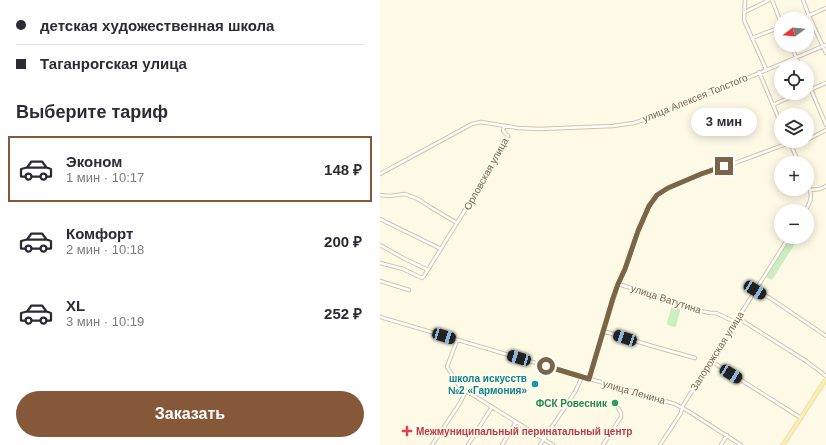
<!DOCTYPE html>
<html lang="ru">
<meta charset="utf-8">
<style>
:root{--surface:#fff;--page:#f7f7f7;--text:#2b2b33;--muted:#7c7c81;--line:#e1e1e2;--accent:#855839}
body{margin:0;font-family:Arial,sans-serif;background:var(--page);color:var(--text);height:100vh;display:flex;flex-direction:column;font-size:15px;white-space:nowrap}
*{box-sizing:border-box;margin:0}
p{font-size:13px;color:var(--muted)}
.icon{flex:none;width:22px;height:22px;fill:none;stroke:currentColor;stroke-width:2;stroke-linecap:round;stroke-linejoin:round}
.map{position:relative;flex:1;overflow:hidden}
.side{display:flex;flex-direction:column;background:var(--surface);width:380px}
.side>*{flex:none}
.hud{display:grid;align-content:center;height:88px;padding:0 16px;background:var(--surface)}
.needle{width:26px;rotate:254deg}
.controls{position:absolute;left:394px;top:12px;display:grid;gap:8px}
.controls a{display:grid;place-items:center;width:40px;height:40px;border-radius:50%;background:var(--surface);box-shadow:0 2px 10px #0003;font-size:20px}
.end{position:absolute;width:18px;height:18px;margin:-9px;border:5px solid #7b6548;background:#fff;box-shadow:0 0 0 2px #fff}
.from{border-radius:50%}
.bubble{position:absolute;height:28px;border-radius:14px;background:var(--surface);box-shadow:0 2px 10px #0003;font-size:13px;font-weight:700;line-height:28px;text-align:center}
.car{position:absolute;width:12px;height:24px;margin:-12px -6px;border-radius:5px;box-shadow:0 0 3px 1px #0007;background:linear-gradient(#222 24%,#8ab4d8 0 40%,#222 0 76%,#8ab4d8 0 86%,#222 0)}
.hud b{display:flex;align-items:center;gap:14px;height:38px;font-size:15px}
.hud b+b{border-top:1px solid var(--line)}
.hud i{width:10px;height:10px;background:var(--text)}
ul{padding:0;list-style:none}
li{display:flex;align-items:center;gap:12px;height:66px;margin:0 8px 6px;padding:0 8px;border:2px solid transparent;border-radius:0px}
li div{flex:1}
li b{display:block;font-size:15px}
li em{font-style:normal;font-weight:700}
li.on{border-color:var(--accent)}
li>.icon{width:36px;height:36px;stroke-width:1.5}
h2{padding:0 16px;font-size:18px;line-height:48px}
.action{display:flex;gap:8px;margin-top:auto;padding:8px 16px}
.action a{flex:1;height:46px;border-radius:24px;background:var(--accent);color:#fff;font-size:16px;font-weight:700;line-height:46px;text-align:center}
main{display:flex;flex:1;min-height:0}
.map>svg:first-child{display:block}
.green{fill:#cbeec3}
.lines{fill:none;stroke-linecap:round;stroke-linejoin:round}
.minor-casing{stroke:#d2c4aa;stroke-width:4.5}
.major-casing{stroke:#e2ddd7;stroke-width:5}
.minor{stroke:#fff;stroke-width:2.5}
.major{stroke:#fff09d;stroke-width:3}
.route{stroke:#7b6548;stroke-width:5}
.culture-dot{fill:#0f9aa8;stroke:#fffcef;stroke-width:1.5}
.leisure-dot{fill:#2e9e5b;stroke:#fffcef;stroke-width:1.5}
.health-dot{fill:#e0444e;stroke:#fffcef;stroke-width:1.5}
.labels{text-anchor:middle;dominant-baseline:central;stroke-width:3.5;stroke-linejoin:round;paint-order:stroke}
.street-label{font-size:10px;fill:#7b6548;stroke:#fffcef}
.culture-label{font-size:10px;font-weight:bold;fill:#0d838f;stroke:#fffcef;text-anchor:end}
.leisure-label{font-size:10px;font-weight:bold;fill:#27864d;stroke:#fffcef;text-anchor:end}
.health-label{font-size:10px;font-weight:bold;fill:#be3a42;stroke:#fffcef;text-anchor:start}
</style>
<main>
<section class="side">
<div class="hud">
<b><i class="from"></i>детская художественная школа</b>
<b><i></i>Таганрогская улица</b>
</div>
<h2>Выберите тариф</h2>
<ul>
<li class="on"><svg class="icon" aria-label="car" viewBox="0 0 24 24"><path d="M5 17H2v-5l4-1 3-4h7l3 4 3 1v5h-3M9 17h6M6 11h13"/><circle cx="7" cy="17" r="2"/><circle cx="17" cy="17" r="2"/></svg><div><b>Эконом</b><p>1 мин · 10:17</p></div><em>148 ₽</em></li>
<li><svg class="icon" aria-label="car" viewBox="0 0 24 24"><path d="M5 17H2v-5l4-1 3-4h7l3 4 3 1v5h-3M9 17h6M6 11h13"/><circle cx="7" cy="17" r="2"/><circle cx="17" cy="17" r="2"/></svg><div><b>Комфорт</b><p>2 мин · 10:18</p></div><em>200 ₽</em></li>
<li><svg class="icon" aria-label="car" viewBox="0 0 24 24"><path d="M5 17H2v-5l4-1 3-4h7l3 4 3 1v5h-3M9 17h6M6 11h13"/><circle cx="7" cy="17" r="2"/><circle cx="17" cy="17" r="2"/></svg><div><b>XL</b><p>3 мин · 10:19</p></div><em>252 ₽</em></li>
</ul>
<div class="action"><a>Заказать</a></div>
</section>
<div class="map">
<svg width="446" height="445" viewBox="0 0 446 445">
<rect width="100%" height="100%" fill="#fefae6"/>
<path class="green" d="M 411,239 L 416,242 L 392,280 L 386,277 L 409,240 Z
M 293,307 L 300,309 L 300,311 L 296,326 L 294,327 L 288,325 L 287,323 L 291,308 Z"/>
<g class="lines">
<g class="minor-casing">
<path id="minor" d="M 365,0 L 364,20 L 386,69
M 392,0 L 401,23
M 423,0 L 429,16 L 446,53
M 365,12 L 389,0
M 421,19 L 446,8
M 372,38 L 401,27
M 411,45 L 420,67
M 379,72 L 401,124
M 427,80 L 446,125
M 427,91 L 446,83
M 393,105 C 402,100 412,97 422,93
M 427,140 L 446,130
M 409,141 L 419,163
M 412,147 L 426,141
M 0,174 L 92,124 L 101,122 L 138,128 L 159,129 L 233,126 L 254,123 L 272,117 L 315,100 L 446,45
M 430,190 L 440,189 L 446,186
M 0,195 L 9,196 L 25,194 L 30,196 L 38,199 L 50,207 L 77,223
M 425,211 C 433,199 432,194 427,181
M 0,219 L 61,249
M 0,245 L 23,258 L 48,270
M 0,263 L 23,269 L 42,278 L 44,276 L 85,210 L 106,173 L 113,163 L 128,136 L 124,132 L 123,130 L 125,126
M 0,281 L 29,290
M 238,284 L 309,306 L 321,311 L 330,313 L 336,313 L 355,322
M 375,290 L 390,298 L 446,336
M 0,317 L 295,404 L 308,411 L 361,445
M 358,318 L 426,361 L 446,376
M 223,331 L 272,346 L 315,358
M 77,340 L 67,367 L 80,387 L 173,445
M 331,361 L 421,418
M 209,379 L 238,284 L 245,269 L 258,231 L 269,206 L 277,195 L 288,188 L 321,174 L 355,163 L 409,143
M 52,445 L 80,403 L 86,391
M 88,445 L 112,407
M 122,445 L 136,422
M 160,445 L 195,392 L 202,377
M 223,445 L 241,417 L 241,413 L 238,408
M 280,445 L 301,413 L 302,407 L 409,237
M 341,445 L 347,435"/>
</g>
<g class="major-casing">
<path id="major" d="M 403,445 L 446,379"/>
</g>
<use href="#minor" class="minor"/>
<use href="#major" class="major"/>
</g>
<g class="lines">
<path class="route" d="M 166,366 L 209,379 L 233,298 L 238,284 L 245,269 L 258,231 L 269,206 L 277,195 L 288,188 L 321,174 L 344,166"/>
</g>
<circle class="culture-dot" cx="155" cy="384" r="4"/>
<circle class="leisure-dot" cx="235" cy="403" r="4"/>
<path class="health-dot" d="M25 425h4v4h4v4h-4v4h-4v-4h-4v-4h4z"/>
<g class="labels">
<g class="street-label">
<text transform="translate(315 98) rotate(-22)">улица Алексея Толстого</text>
<text transform="translate(106 174) rotate(-61)">Орловская улица</text>
<text transform="translate(286 299) rotate(18)">улица Ватутина</text>
<text transform="translate(337 351) rotate(-58)">Запорожская улица</text>
<text transform="translate(254 392) rotate(16)">улица Ленина</text>
</g>
<g class="culture-label">
<text x="147" y="378">школа искусств<tspan x="147" dy="12">№2 «Гармония»</tspan></text>
</g>
<g class="leisure-label">
<text x="227" y="403">ФСК Ровесник</text>
</g>
<g class="health-label">
<text x="36" y="431">Межмуниципальный перинатальный центр</text>
</g>
</g>
</svg>
<div class="controls">
<a><svg class="needle" viewBox="-14 -14 28 28"><path d="M0-13l5 13h-10z" fill="#e53935"/><path d="M0 13l5-13h-10z" fill="#7c7c81"/></svg></a>
<a><svg class="icon" aria-label="locate" viewBox="0 0 24 24"><circle cx="12" cy="12" r="6"/><path d="M12 2v4M12 18v4M2 12h4M18 12h4"/></svg></a>
<a><svg class="icon" aria-label="layers" viewBox="0 0 24 24"><path d="M12 4l9 5-9 5-9-5zM3 14l9 5 9-5"/></svg></a>
<a>+</a>
<a>−</a>
</div>
<i class="end from" style="left:166px;top:366px"></i>
<i class="end" style="left:344px;top:166px"></i>
<div class="bubble" style="left:311px;top:108px;width:66px">3 мин</div>
<i class="car" style="left:375px;top:290px;rotate:122deg"></i>
<i class="car" style="left:64px;top:336px;rotate:107deg"></i>
<i class="car" style="left:245px;top:338px;rotate:288deg"></i>
<i class="car" style="left:139px;top:358px;rotate:286deg"></i>
<i class="car" style="left:351px;top:374px;rotate:122deg"></i>
</div>
</main>
